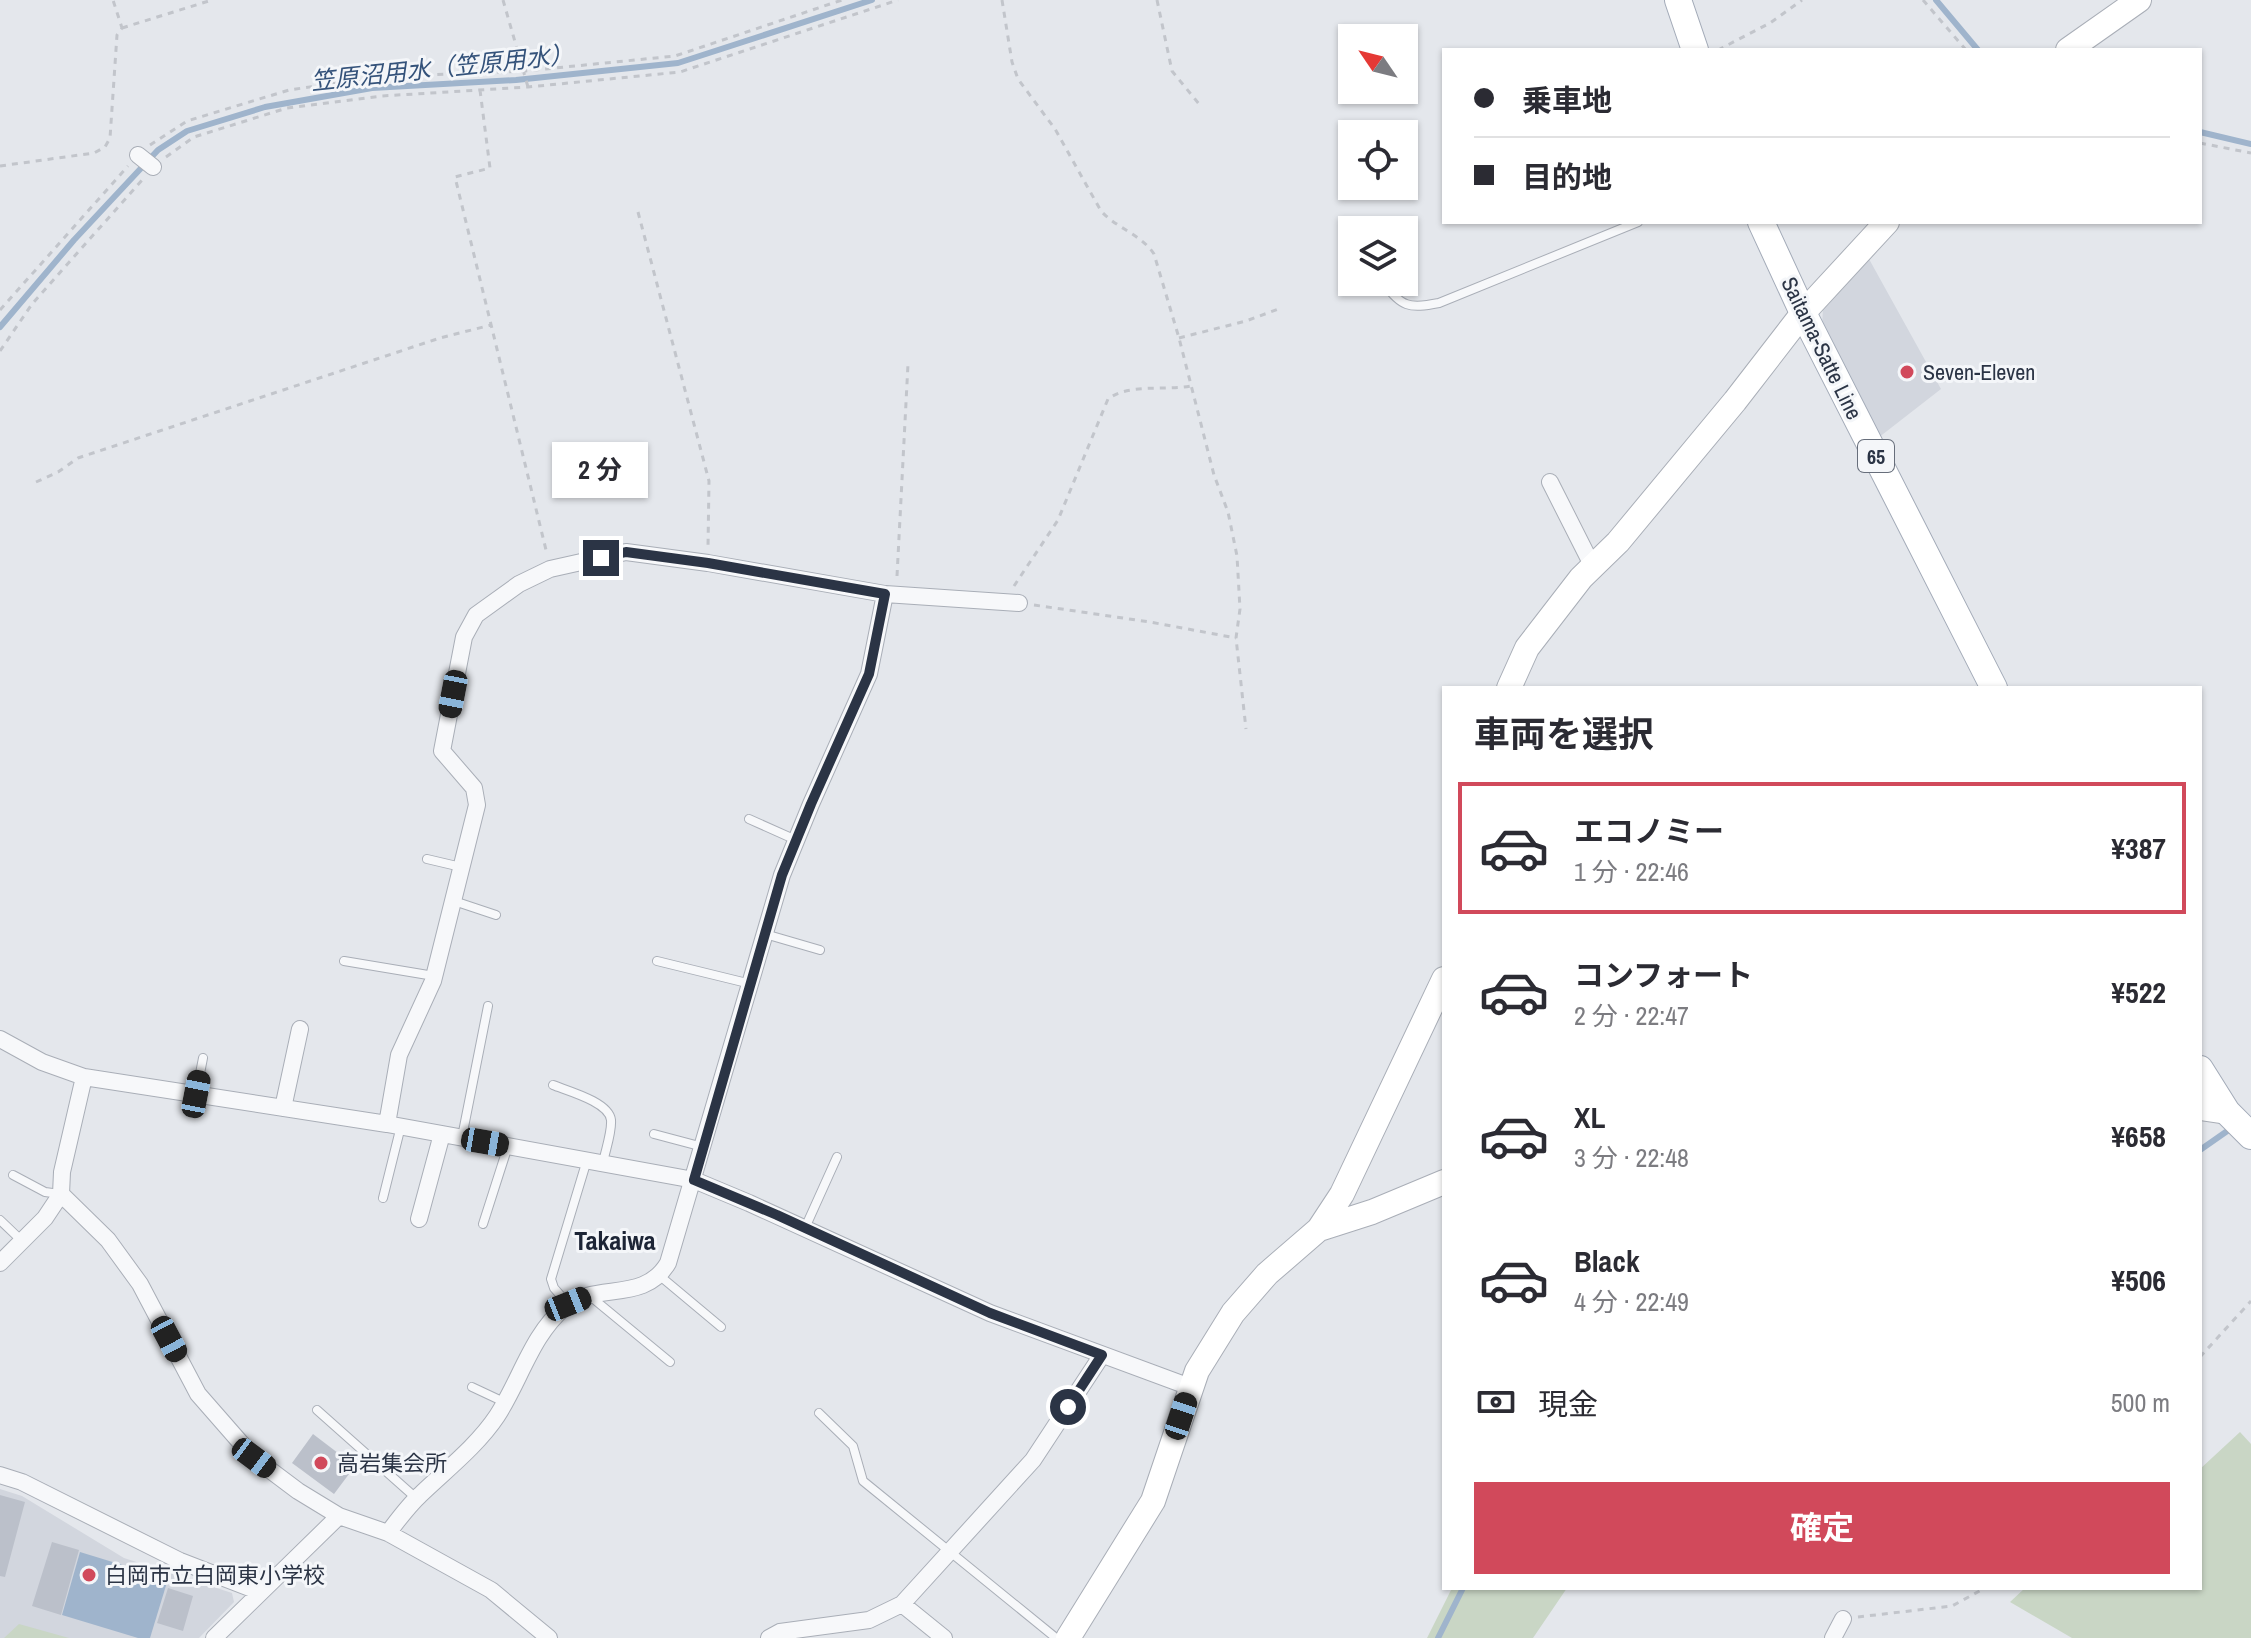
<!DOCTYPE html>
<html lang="ja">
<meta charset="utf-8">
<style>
:root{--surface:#fff;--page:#f7f7f7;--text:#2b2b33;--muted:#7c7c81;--line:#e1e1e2;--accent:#d1495b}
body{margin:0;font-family:"Archivo Narrow","Noto Sans JP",sans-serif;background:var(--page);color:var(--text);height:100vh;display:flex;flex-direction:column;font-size:30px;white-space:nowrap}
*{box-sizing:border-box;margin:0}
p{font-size:26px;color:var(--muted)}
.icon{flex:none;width:44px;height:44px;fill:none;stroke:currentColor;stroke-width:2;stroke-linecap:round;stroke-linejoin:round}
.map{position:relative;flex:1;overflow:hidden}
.side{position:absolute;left:1442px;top:686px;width:760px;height:904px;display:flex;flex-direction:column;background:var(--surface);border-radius:0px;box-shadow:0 2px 6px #0004}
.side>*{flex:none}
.top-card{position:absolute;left:1442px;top:48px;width:760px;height:176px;border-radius:0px;box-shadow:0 2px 6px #0004;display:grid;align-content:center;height:176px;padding:0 32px;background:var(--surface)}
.needle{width:52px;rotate:305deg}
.controls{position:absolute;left:1338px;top:24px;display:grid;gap:16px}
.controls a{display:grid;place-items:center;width:80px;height:80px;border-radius:0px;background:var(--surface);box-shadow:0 2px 6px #0004;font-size:40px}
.end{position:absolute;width:36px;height:36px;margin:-18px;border:10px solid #2b3445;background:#fff;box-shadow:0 0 0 4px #fff}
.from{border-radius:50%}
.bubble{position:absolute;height:56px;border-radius:0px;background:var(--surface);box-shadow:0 2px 6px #0004;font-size:26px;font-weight:700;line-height:56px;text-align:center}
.car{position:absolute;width:24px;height:48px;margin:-24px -12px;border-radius:10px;box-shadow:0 0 6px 2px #0007;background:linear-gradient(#222 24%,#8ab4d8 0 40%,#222 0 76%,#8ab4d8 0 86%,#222 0)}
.top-card b{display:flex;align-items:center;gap:28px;height:76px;font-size:30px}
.top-card b+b{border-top:2px solid var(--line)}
.top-card i{width:20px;height:20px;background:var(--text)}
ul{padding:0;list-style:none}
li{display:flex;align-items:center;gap:24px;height:132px;margin:0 16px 12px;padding:0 16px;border:4px solid transparent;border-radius:0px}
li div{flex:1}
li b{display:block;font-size:30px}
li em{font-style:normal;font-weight:700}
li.on{border-color:var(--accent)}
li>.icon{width:72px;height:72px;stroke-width:1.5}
h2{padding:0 32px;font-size:36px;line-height:96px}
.pay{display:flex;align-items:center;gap:20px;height:88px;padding:0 32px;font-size:30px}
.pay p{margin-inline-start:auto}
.button{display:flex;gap:16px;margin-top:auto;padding:16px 32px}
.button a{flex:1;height:92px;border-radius:0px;background:var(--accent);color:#fff;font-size:32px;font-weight:700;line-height:92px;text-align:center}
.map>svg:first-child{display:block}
.built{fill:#d2d6de}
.green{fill:#c9d6c5}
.water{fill:#9fb4cc}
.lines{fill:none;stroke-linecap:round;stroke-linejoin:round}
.stream{stroke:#9fb4cc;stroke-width:6}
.building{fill:#bbc0ca}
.lane-casing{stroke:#a9aeb7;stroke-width:10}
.street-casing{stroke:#a9aeb7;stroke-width:18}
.secondary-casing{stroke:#a9aeb7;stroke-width:26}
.primary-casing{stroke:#a3abb8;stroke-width:28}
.path{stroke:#c2c5cb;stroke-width:3;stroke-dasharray:6 6;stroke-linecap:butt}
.lane{stroke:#f7f8fa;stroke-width:8}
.street{stroke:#f7f8fa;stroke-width:16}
.secondary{stroke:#fff;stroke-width:24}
.primary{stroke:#fff;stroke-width:26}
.route{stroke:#2b3445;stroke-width:10}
.poi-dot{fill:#d1495b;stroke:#f4f6f9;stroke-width:3}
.labels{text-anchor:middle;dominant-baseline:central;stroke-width:6;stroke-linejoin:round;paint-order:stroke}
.shield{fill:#f4f6f9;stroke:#676e7b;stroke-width:2}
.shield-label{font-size:20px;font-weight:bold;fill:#2b3445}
.street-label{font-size:22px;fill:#2b3445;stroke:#f4f6f9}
.poi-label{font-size:22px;fill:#2b3445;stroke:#f4f6f9;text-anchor:start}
.water-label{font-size:24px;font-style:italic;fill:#34527a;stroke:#f4f6f9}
.quarter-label{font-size:26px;font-weight:bold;fill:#1d2536;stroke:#f4f6f9}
</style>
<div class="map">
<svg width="2251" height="1638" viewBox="0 0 2251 1638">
<rect width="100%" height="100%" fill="#e4e7ec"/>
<path class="built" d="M 1869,259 L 1941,389 L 1878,438 L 1822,329 L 1823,307 Z
M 0,1489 L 22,1496 L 124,1558 L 232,1593 L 234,1602 L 199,1638 L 0,1638 Z"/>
<path class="green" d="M 2240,1432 L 2251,1444 L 2251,1638 L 2072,1638 L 2010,1602 L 2025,1588 L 2200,1588 L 2200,1469 Z
M 1452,1588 L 1567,1588 L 1533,1638 L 1427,1638 Z
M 19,1624 L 69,1638 L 4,1638 Z"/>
<path class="water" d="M 80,1552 L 168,1579 L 150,1638 L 138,1638 L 62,1615 Z"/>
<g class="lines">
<path class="stream" d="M 1936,0 L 1978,50
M 2200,132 L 2251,144
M 0,327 L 74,240 L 158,150 L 187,131 L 265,107 L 372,88 L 516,80 L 678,63 L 872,0
M 2200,1150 L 2233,1127
M 1438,1638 L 1463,1588"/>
</g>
<path class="building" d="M 313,1434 L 355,1466 L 334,1494 L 292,1463 Z
M 0,1495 L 25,1502 L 5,1577 L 0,1576 Z
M 52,1542 L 79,1550 L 61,1615 L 32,1606 Z
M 168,1588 L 193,1596 L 183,1631 L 157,1623 Z"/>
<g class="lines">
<g class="lane-casing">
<path id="lane" d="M 1349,225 L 1357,230
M 1383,282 C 1401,307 1409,309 1439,303 L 1638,222
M 749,819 L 796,840
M 427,859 L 461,867
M 454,901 L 496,915
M 765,934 L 820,950
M 344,961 L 434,976
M 657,961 L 751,984
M 553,1085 C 568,1091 609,1102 611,1120 C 612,1133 605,1151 603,1163
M 196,1094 L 203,1058
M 654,1134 L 703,1147
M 462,1137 L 488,1006
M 13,1175 L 45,1192 L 60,1194
M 383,1198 L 401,1126
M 0,1220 L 22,1241
M 483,1224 L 508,1146
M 805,1228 L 837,1157
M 660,1276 L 721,1327
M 590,1296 L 670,1362
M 568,1304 L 554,1288 L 551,1279 L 587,1160
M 472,1387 L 504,1402
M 317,1410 L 416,1498
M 819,1413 L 853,1446 L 863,1481 L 1056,1638"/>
</g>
<g class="street-casing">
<path id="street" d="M 138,155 L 153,167
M 1550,482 L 1593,567
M 0,1039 L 42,1062 L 84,1077 L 387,1124 L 694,1180 L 749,1203 L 990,1313 L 1190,1387
M 283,1108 L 300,1029
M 387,1124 L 399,1055 L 433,981 L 477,805 L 474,788 L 442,751 L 464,637 L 476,615 L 519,584 L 550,569 L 626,552 L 708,563 L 885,594 L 1019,603
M 61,1194 L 108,1240 L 140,1284 L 198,1394 L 254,1458 L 298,1491 L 339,1516 L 388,1533 L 491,1590 L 549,1638
M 419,1219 L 442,1134
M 0,1263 L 45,1218 L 61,1194 L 62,1172 L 84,1077
M 0,1475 L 22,1482 L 180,1561 L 260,1592
M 388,1533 C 398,1520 408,1506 420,1495 C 446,1470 477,1446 497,1416 C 520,1381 532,1334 565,1307 C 596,1281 644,1304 668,1263 L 782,875 L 811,804 L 869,674 L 885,594
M 902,1604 L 944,1638
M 214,1638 L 339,1516
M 769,1638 L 780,1632 L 869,1620 L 902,1604 L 1033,1460 L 1102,1355
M 1833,1638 L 1843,1619"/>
</g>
<g class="secondary-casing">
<path id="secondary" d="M 2068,50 L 2139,0
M 1509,688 L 1527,648 L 1581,578 L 1618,542 L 1735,401 L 1803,313 L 1887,222
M 2200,1108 L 2227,1112
M 1319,1229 L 1372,1212 L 1444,1182
M 1068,1638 L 1153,1501 L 1197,1371 L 1233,1313 L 1267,1274 L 1319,1229 L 1342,1194 L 1444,979"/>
</g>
<g class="primary-casing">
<path id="primary" d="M 1678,0 L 1695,50
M 1761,222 L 1803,313 L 1994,688
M 2200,1069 L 2227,1112 L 2251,1136"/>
</g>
<path class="path" d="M 503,0 L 528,87
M 1002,0 L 1012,62 L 1018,79 L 1055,129 L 1101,211 C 1116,228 1142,235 1154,254 L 1179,338 L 1214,475 L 1228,512 L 1237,556 L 1240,609 L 1236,638 L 1246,729
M 1157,0 L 1172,71 L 1199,104
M 1923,0 L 1966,50
M 122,28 L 212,0
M 1718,50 L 1770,23 L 1802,0
M 480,90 L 490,168 L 455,177 L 547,554
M 2200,143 L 2251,153
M 150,145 L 187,121 L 289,90 L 378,77 L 525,71 L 675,56 L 842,0
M 166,157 L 194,137 L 287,108 L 382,96 L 528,87 L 680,72 L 898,0
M 0,166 L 94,153 L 105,147 L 110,138 L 117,35 L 122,28 L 113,0
M 638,212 L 709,481 L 708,547
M 0,310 L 128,166
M 1179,338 L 1246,321 L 1281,308
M 0,351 L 32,304 L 143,179
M 36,482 L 58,472 L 78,458 L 440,338 L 491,325
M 897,576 L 908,364
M 1014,586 L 1058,520 L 1108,399 C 1129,383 1165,391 1191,386
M 1034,605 L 1150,622 L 1236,638
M 2200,1357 L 2251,1301
M 1858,1617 L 1952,1606 L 1985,1588"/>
<use href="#lane" class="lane"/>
<use href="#street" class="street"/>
<use href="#secondary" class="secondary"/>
<use href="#primary" class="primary"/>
</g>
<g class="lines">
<path class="route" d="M 601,558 L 626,552 L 708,563 L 885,594 L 869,674 L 811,804 L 782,875 L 694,1180 L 777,1215 L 990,1313 L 1102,1355 L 1068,1407"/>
</g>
<g class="poi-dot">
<circle cx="1907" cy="372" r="8"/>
<circle cx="321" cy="1463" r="8"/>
<circle cx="89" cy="1575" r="8"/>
</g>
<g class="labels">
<rect class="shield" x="1858" y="440" width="36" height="32" rx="6"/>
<g class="shield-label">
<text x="1876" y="456">65</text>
</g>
<g class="street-label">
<text transform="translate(1822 348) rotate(64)">Saitama-Satte Line</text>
</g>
<g class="poi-label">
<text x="1923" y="372">Seven-Eleven</text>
<text x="337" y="1463">高岩集会所</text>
<text x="105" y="1575">白岡市立白岡東小学校</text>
</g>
<g class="water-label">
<text transform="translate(442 67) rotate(-6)">笠原沼用水（笠原用水）</text>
</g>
<g class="quarter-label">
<text x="615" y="1240">Takaiwa</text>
</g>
</g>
</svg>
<div class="controls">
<a><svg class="needle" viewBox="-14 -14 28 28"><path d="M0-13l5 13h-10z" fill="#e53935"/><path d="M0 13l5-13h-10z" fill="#7c7c81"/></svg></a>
<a><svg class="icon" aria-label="locate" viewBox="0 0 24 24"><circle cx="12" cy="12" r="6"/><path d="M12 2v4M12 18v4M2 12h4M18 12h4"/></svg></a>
<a><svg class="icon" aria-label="layers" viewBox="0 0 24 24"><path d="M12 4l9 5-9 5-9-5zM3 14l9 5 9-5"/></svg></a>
</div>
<i class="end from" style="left:1068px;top:1407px"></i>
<i class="end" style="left:601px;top:558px"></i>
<div class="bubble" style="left:552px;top:442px;width:96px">2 分</div>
<i class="car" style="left:453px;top:694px;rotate:191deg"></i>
<i class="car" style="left:196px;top:1094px;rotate:11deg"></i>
<i class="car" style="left:485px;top:1142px;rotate:100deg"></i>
<i class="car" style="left:568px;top:1304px;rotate:68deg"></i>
<i class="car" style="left:169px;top:1339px;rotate:152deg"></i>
<i class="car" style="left:1181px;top:1416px;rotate:18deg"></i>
<i class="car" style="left:254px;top:1458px;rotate:127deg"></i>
<div class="top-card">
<b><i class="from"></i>乗車地</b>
<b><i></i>目的地</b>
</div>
<section class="side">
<h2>車両を選択</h2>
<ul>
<li class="on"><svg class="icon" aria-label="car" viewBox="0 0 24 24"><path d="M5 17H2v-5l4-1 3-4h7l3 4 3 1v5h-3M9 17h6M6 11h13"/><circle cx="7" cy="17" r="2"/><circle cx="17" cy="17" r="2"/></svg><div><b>エコノミー</b><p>1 分 · 22:46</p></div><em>¥387</em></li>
<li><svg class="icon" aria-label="car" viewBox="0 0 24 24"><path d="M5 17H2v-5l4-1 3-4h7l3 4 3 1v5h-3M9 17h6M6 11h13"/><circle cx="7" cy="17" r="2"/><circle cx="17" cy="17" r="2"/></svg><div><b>コンフォート</b><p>2 分 · 22:47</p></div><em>¥522</em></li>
<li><svg class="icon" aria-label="car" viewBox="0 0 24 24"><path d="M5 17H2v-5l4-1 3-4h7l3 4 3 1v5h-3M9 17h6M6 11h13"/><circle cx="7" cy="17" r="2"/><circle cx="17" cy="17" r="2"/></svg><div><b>XL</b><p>3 分 · 22:48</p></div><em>¥658</em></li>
<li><svg class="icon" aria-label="car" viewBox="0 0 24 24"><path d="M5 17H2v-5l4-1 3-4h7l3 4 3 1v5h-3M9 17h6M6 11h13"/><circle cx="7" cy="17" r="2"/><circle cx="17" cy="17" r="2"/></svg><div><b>Black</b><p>4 分 · 22:49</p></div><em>¥506</em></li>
</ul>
<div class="pay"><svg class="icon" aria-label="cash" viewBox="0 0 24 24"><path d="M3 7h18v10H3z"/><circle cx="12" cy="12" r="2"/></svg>現金<p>500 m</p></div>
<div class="button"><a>確定</a></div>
</section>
</div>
